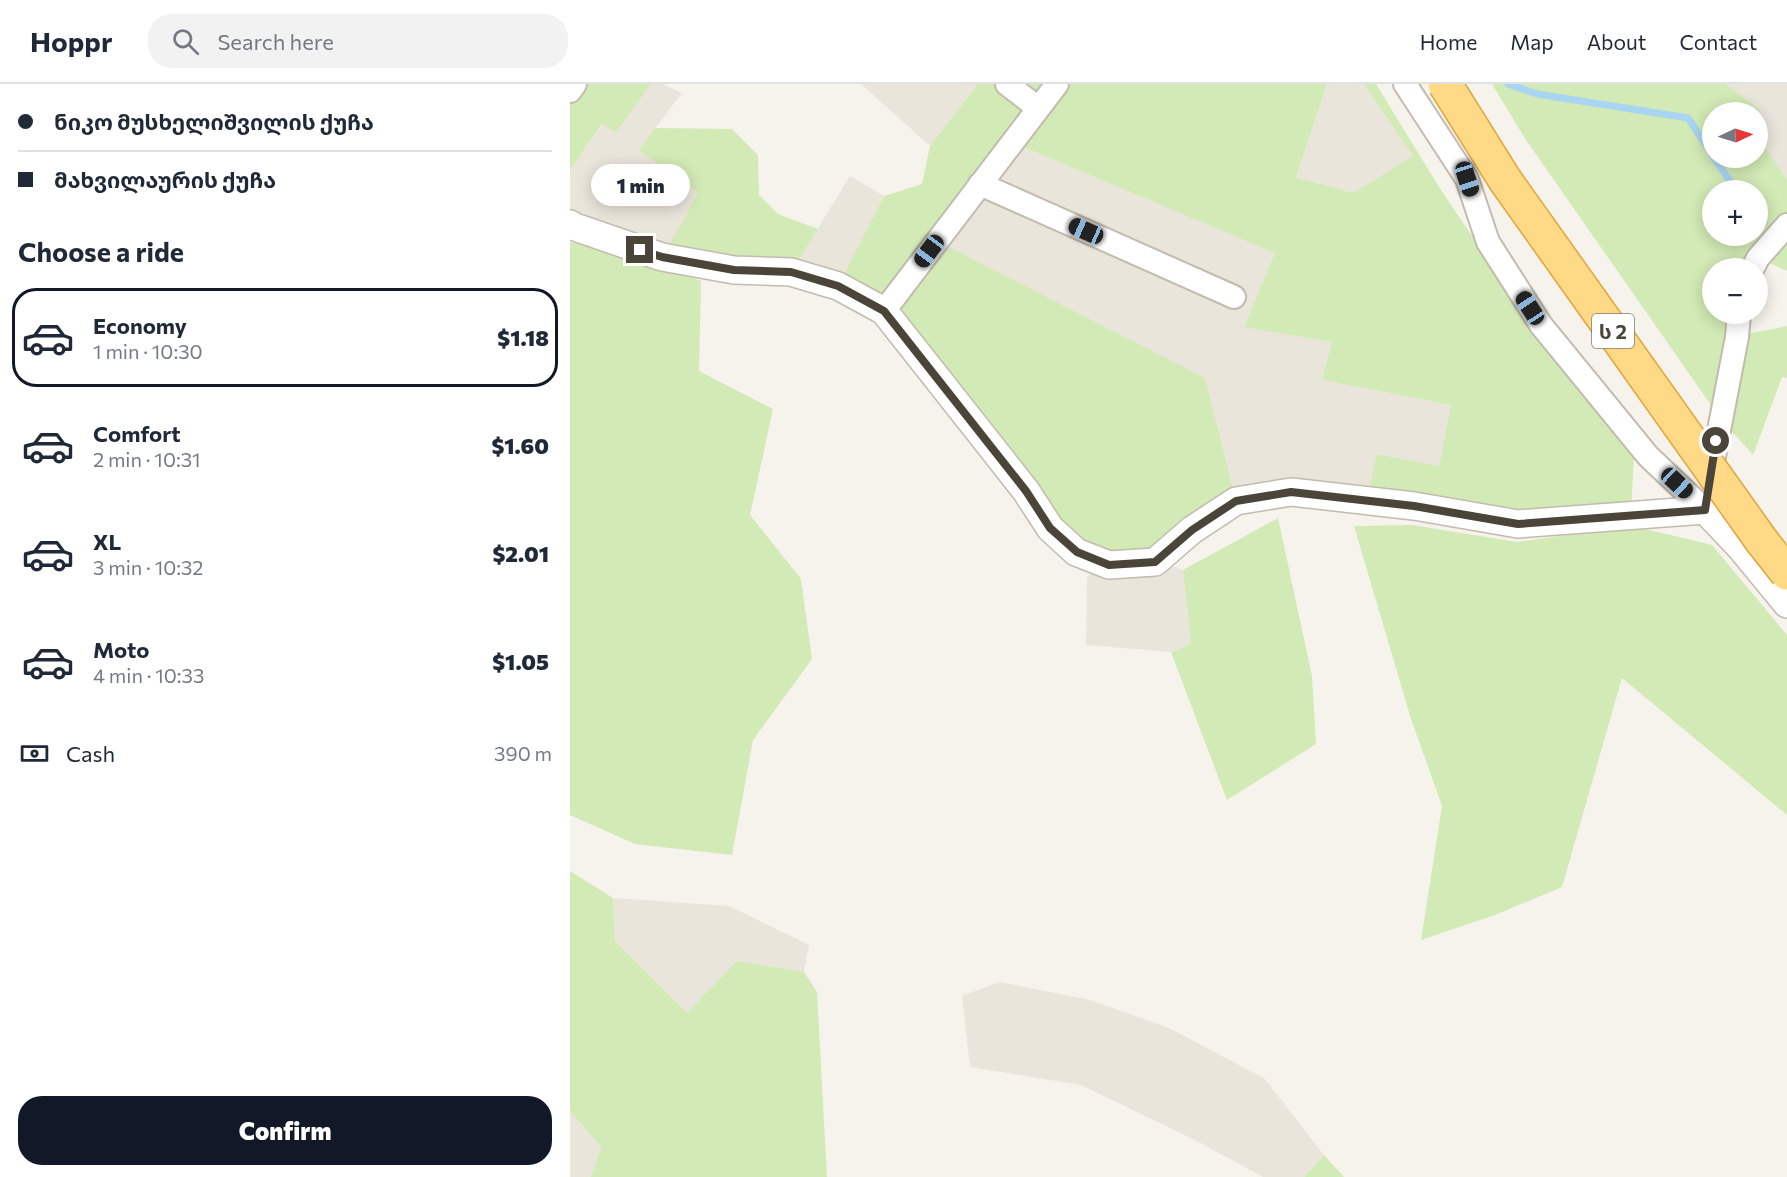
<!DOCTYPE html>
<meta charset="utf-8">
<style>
:root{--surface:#fff;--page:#f2f2f3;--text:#1f2937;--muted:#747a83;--line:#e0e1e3;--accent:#111827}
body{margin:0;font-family:Commissioner,"Noto Sans Georgian",sans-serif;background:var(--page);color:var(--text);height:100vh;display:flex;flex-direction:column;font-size:22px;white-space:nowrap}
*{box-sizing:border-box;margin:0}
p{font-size:20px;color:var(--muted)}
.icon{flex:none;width:33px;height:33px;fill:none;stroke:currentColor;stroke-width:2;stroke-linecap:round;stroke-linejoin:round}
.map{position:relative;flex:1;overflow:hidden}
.sheet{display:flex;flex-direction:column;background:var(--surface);width:570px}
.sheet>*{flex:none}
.hud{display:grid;align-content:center;height:132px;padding:0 18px;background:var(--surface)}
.needle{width:39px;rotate:86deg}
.buttons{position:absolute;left:1132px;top:18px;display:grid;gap:12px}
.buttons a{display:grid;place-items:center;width:66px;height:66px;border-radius:50%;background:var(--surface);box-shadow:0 3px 15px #0003;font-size:30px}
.end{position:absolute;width:27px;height:27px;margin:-14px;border:8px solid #4b4439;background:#fff;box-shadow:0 0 0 3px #fff}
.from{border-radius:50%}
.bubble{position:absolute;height:42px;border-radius:21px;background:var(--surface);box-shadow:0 3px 15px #0003;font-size:20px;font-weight:800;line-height:42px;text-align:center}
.car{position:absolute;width:18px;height:36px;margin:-18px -9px;border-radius:8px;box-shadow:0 0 4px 2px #0007;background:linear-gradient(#222 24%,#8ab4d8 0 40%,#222 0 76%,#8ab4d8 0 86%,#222 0)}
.hud b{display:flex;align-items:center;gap:21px;height:57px;font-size:22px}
.hud b+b{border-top:2px solid var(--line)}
.hud i{width:15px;height:15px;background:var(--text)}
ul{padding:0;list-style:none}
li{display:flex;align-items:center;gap:18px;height:99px;margin:0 12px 9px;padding:0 6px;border:3px solid transparent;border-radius:24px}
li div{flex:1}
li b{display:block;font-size:22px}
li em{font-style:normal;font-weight:800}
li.on{border-color:var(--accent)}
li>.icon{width:54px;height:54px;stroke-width:1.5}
h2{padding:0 18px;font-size:27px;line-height:72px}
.pay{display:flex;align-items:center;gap:15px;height:66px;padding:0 18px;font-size:22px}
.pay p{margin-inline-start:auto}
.action{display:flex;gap:12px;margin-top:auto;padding:12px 18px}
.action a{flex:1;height:69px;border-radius:24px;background:var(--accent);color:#fff;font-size:24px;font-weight:800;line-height:69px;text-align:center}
header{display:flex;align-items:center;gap:36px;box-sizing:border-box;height:84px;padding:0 30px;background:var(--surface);border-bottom:2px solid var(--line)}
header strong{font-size:28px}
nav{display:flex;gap:33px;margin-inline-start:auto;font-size:21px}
.search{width:420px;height:54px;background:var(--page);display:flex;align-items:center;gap:15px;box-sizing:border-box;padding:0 21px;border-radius:24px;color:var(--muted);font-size:22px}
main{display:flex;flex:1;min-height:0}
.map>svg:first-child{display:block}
.residential{fill:#eae5da}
.green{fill:#d2eab5;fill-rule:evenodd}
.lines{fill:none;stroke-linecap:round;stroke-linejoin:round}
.stream{stroke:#a9d4f2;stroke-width:7}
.minor-casing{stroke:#c2bbae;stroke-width:26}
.tertiary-casing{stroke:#c2bbae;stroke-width:30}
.minor{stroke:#fff;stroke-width:22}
.tertiary{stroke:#fff;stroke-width:27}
.trunk-bridge-casing{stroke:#e0a43c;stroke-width:36;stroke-linecap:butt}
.trunk-bridge{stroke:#ffd985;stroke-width:33}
.route{stroke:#4b4439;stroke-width:8}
.labels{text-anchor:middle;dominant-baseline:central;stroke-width:4.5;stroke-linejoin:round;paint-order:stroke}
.shield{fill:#fff;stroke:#817c74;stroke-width:1.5}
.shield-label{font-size:20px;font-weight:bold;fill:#4b4439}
</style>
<header>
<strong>Hoppr</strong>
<div class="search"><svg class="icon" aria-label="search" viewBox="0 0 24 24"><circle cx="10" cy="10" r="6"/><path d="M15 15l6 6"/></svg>Search here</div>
<nav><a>Home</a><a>Map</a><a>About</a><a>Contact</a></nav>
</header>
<main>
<section class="sheet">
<div class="hud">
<b><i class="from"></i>ნიკო მუსხელიშვილის ქუჩა</b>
<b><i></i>მახვილაურის ქუჩა</b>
</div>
<h2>Choose a ride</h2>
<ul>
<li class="on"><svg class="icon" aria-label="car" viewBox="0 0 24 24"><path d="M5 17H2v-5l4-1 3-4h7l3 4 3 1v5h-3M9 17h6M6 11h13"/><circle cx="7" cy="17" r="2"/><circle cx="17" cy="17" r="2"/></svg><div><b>Economy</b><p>1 min · 10:30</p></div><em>$1.18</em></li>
<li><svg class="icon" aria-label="car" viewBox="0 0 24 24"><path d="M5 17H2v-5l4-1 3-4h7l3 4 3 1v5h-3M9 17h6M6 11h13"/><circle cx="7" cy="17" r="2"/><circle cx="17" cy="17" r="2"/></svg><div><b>Comfort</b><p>2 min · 10:31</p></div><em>$1.60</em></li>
<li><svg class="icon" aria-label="car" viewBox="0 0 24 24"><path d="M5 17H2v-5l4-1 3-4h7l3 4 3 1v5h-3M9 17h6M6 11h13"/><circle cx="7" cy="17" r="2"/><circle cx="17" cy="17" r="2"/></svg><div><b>XL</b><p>3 min · 10:32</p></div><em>$2.01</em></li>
<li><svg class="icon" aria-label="car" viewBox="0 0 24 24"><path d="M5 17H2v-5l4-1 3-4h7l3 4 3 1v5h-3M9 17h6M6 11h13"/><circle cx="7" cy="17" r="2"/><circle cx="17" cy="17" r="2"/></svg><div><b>Moto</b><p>4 min · 10:33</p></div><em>$1.05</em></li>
</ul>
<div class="pay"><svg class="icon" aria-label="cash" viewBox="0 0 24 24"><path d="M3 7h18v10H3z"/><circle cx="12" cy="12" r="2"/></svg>Cash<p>390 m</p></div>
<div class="action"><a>Confirm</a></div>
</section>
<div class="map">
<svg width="1217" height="1093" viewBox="0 0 1217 1093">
<rect width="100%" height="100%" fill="#f6f3ec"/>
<path class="residential" d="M 81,0 L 93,0 L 112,9 L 69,66 L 128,109 L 92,173 L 0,140 L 0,86 L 33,40 L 46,49 Z
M 291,0 L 408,0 L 360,62 Z
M 757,0 L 794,0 L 843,72 L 783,109 L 726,93 Z
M 1156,0 L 1217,0 L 1217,96 L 1196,64 L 1189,25 Z
M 442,58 L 706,169 L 674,242 L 763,258 L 752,296 L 881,321 L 869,382 L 808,370 L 796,417 L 666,417 L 367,157 Z
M 280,92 L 314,112 L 268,202 L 221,188 Z
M 600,481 L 613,486 L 621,560 L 601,568 L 516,561 L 517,493 L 526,486 Z
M 43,814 L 159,822 L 239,861 L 234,888 L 167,877 L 117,930 L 45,857 Z
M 429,898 L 520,916 L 599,944 L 695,995 L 754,1071 L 734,1093 L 693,1093 L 629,1058 L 511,1001 L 400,983 L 392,912 Z
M 0,1027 L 31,1063 L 21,1093 L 0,1093 Z"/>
<path class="green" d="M 5,0 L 81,0 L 46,49 L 32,40 L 0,86 L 0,7 Z
M 408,0 L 757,0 L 726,93 L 783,109 L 843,72 L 794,0 L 806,0 L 869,103 L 962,241 L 1064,370 L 1061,431 L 948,440 L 796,417 L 807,370 L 869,382 L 881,321 L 752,296 L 762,258 L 674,243 L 705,169 L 442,58 L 367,157 L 635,294 L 666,417 L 585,478 L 506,468 L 372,300 L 268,202 L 314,112 L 352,100 L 360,62 Z
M 922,0 L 1156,0 L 1189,25 L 1196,64 L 1217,96 L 1217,187 L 1188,174 L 1183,184 L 1143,184 L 1143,230 L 1169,230 L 1167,252 L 1217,242 L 1217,294 L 1212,293 L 1183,371 L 1150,334 L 956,56 ZM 1143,28 L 1188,28 L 1188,74 L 1143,74 ZM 1143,106 L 1188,106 L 1188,152 L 1143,152 Z
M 85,44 L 162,45 L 188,71 L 189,111 L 208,130 L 248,145 L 221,188 L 92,173 L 128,109 L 69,66 Z
M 0,158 L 94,182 L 131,197 L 129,287 L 203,325 L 180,431 L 231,495 L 242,575 L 183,656 L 162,771 L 65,760 L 0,731 Z
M 708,434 L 742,592 L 746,660 L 657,716 L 601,568 L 621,560 L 613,486 Z
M 842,441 L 947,458 L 1063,442 L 1142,461 L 1217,551 L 1217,731 L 1052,594 L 992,803 L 925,831 L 851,856 L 872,722 L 841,635 L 784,442 Z
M 0,787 L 43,814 L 45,857 L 117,929 L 167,877 L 234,888 L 247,908 L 257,1093 L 21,1093 L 31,1063 L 0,1027 Z
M 754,1071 L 774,1093 L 734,1093 Z"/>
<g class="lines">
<path class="stream" d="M 938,0 L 967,10 L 1118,34 L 1143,72
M 1144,74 L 1166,106
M 1188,135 L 1194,139"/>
<g class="minor-casing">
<path id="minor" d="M 437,0 L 468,24
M 835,0 L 897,95 L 918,158 L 971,241 L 1078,372 L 1135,426
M 0,7 L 5,0
M 410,100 L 664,213
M 1183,184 L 1188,174 L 1217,141
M 314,227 L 487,0
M 1140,393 L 1167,253 L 1169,230"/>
</g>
<g class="tertiary-casing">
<path id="tertiary" d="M 0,140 L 5,143 L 92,173 L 164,186 L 221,188 L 268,202 L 314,227 L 456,407 L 480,444 L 506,468 L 539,481 L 585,478 L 622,446 L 666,417 L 721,408 L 844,422 L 948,440 L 1135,426 L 1171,464 L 1217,520"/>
</g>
<use href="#minor" class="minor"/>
<use href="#tertiary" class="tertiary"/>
<g class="trunk-bridge-casing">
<path id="trunk-bridge" d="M 875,0 L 935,96 L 1191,456 L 1217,489"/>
</g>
<use href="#trunk-bridge" class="trunk-bridge"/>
</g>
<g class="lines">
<path class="route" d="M 70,166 L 92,173 L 164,186 L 221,188 L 268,202 L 314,227 L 456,407 L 480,444 L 507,468 L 539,481 L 585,478 L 622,446 L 666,417 L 721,408 L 844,422 L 948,440 L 1135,426 L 1146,357"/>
</g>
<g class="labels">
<rect class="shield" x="1022" y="230" width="42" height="34" rx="4.5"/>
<g class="shield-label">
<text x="1043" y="247">ს 2</text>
</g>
</g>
</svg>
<div class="buttons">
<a><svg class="needle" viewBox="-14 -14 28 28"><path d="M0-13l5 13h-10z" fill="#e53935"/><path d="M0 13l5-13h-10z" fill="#747a83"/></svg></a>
<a>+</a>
<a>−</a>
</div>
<i class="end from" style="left:1146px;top:357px"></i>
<i class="end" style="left:70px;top:166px"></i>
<div class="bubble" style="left:21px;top:80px;width:99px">1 min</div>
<i class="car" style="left:897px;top:95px;rotate:162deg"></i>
<i class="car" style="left:516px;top:147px;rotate:294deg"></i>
<i class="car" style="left:359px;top:167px;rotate:217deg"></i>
<i class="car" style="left:960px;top:224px;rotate:327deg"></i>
<i class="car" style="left:1107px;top:399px;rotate:133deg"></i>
</div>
</main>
